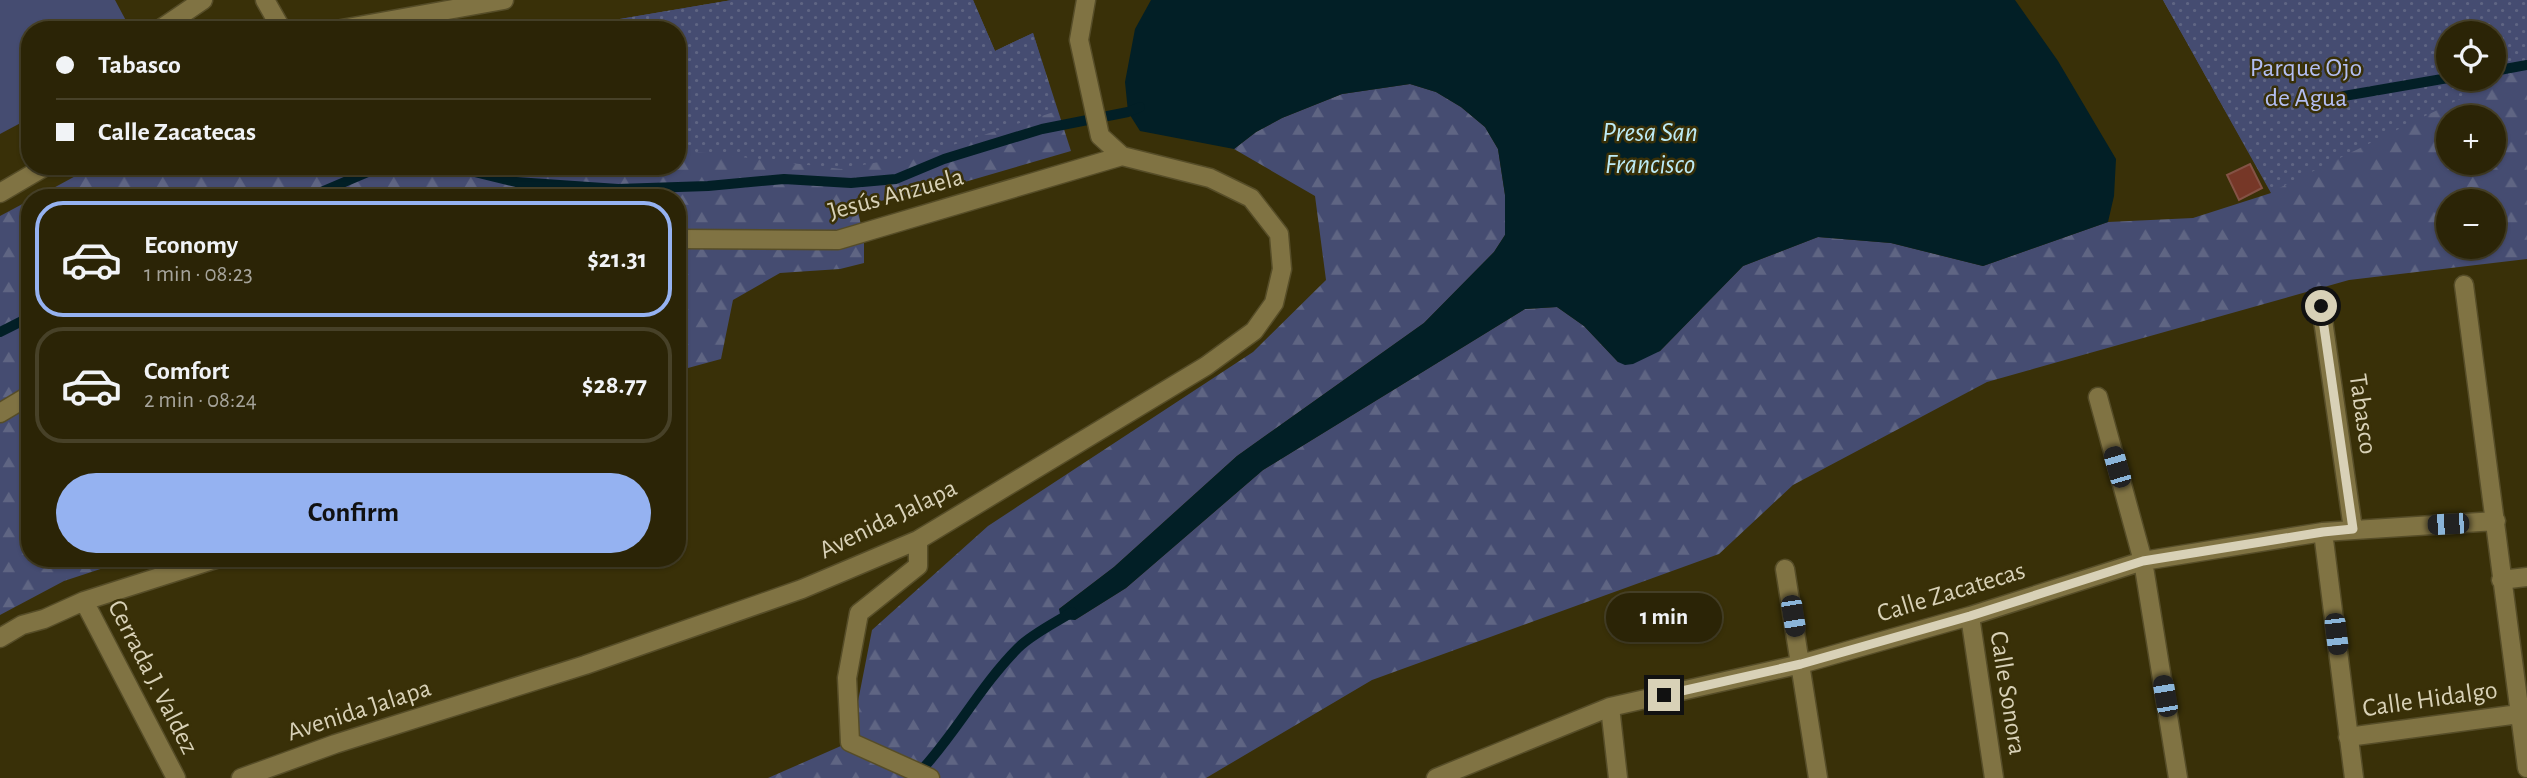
<!DOCTYPE html>
<meta charset="utf-8">
<style>
:root{--surface:#2b2406;--page:#332c10;--text:#f1f3f6;--muted:#a6a49b;--line:#474128;--accent:#95b2f1}
body{margin:0;font-family:"Alegreya Sans",sans-serif;background:var(--page);color:var(--text);height:100vh;display:flex;flex-direction:column;font-size:26px;white-space:nowrap}
*{box-sizing:border-box;margin:0}
p{font-size:23px;color:var(--muted)}
.icon{flex:none;width:38px;height:38px;fill:none;stroke:currentColor;stroke-width:2;stroke-linecap:round;stroke-linejoin:round}
.map{position:relative;flex:1;overflow:hidden}
.sheet{position:absolute;left:21px;top:189px;width:665px;height:378px;display:flex;flex-direction:column;background:var(--surface);border-radius:28px;box-shadow:0 2px 5px #0004,0 0 0 2px var(--line)}
.sheet>*{flex:none}
.hud{position:absolute;left:21px;top:21px;width:665px;height:154px;border-radius:28px;box-shadow:0 2px 5px #0004,0 0 0 2px var(--line);display:grid;align-content:center;height:154px;padding:0 35px;background:var(--surface)}
.tools{position:absolute;left:2436px;top:21px;display:grid;gap:14px}
.tools a{display:grid;place-items:center;width:70px;height:70px;border-radius:50%;background:var(--surface);box-shadow:0 2px 5px #0004,0 0 0 2px var(--line);font-size:35px}
.end{position:absolute;width:32px;height:32px;margin:-16px;border:9px solid #d8d1b7;background:#111;box-shadow:0 0 0 4px #111}
.from{border-radius:50%}
.bubble{position:absolute;height:49px;border-radius:24px;background:var(--surface);box-shadow:0 2px 5px #0004,0 0 0 2px var(--line);font-size:23px;font-weight:600;line-height:49px;text-align:center}
.car{position:absolute;width:21px;height:42px;margin:-21px -10px;border-radius:9px;box-shadow:0 0 5px 2px #0007;background:linear-gradient(#222 24%,#8ab4d8 0 40%,#222 0 76%,#8ab4d8 0 86%,#222 0)}
.hud b{display:flex;align-items:center;gap:24px;height:66px;font-size:26px}
.hud b+b{border-top:2px solid var(--line)}
.hud i{width:18px;height:18px;background:var(--text)}
ul{padding:12px 0 0;list-style:none}
li{display:flex;align-items:center;gap:21px;height:116px;margin:0 14px 10px;padding:0 21px;border:4px solid var(--line);border-radius:28px}
li div{flex:1}
li b{display:block;font-size:26px}
li em{font-style:normal;font-weight:600}
li.current{border-color:var(--accent)}
li>.icon{width:63px;height:63px;stroke-width:1.5}
.button{display:flex;gap:14px;margin-top:auto;padding:14px 35px}
.button a{flex:1;height:80px;border-radius:42px;background:var(--accent);color:#111;font-size:28px;font-weight:600;line-height:80px;text-align:center}
.map>svg:first-child{display:block}
.grass{fill:#454c71}
.forest{fill:url(#forest-firs);fill-rule:evenodd}
.park{fill:url(#park-dots);fill-rule:evenodd}
.water{fill:#021f26}
.lines{fill:none;stroke-linecap:round;stroke-linejoin:round}
.stream{stroke:#021f26;stroke-width:10}
.building{fill:#763727;stroke:#845245;stroke-width:2}
.minor-casing{stroke:#564d28;stroke-width:21}
.minor{stroke:#807343;stroke-width:18}
.route{stroke:#d8d1b7;stroke-width:9}
.labels{text-anchor:middle;dominant-baseline:central;stroke-width:5;stroke-linejoin:round;paint-order:stroke}
.park-label{font-size:26px;fill:#b3bef2;stroke:#393008}
.street-label{font-size:26px;fill:#d8d1b7;stroke:#393008}
.water-label{font-size:28px;font-style:italic;fill:#bceaf5;stroke:#393008}
</style>
<div class="map">
<svg width="2527" height="778" viewBox="0 0 2527 778">
<defs>
<pattern id="forest-firs" width="22" height="20" patternUnits="userSpaceOnUse" patternTransform="scale(1.75)"><rect width="22" height="20" fill="#454c71"/><path d="M5 1l3.5 6h-7zM16 11l3.5 6h-7z" fill="#5f6583"/></pattern>
<pattern id="park-dots" width="8" height="8" patternUnits="userSpaceOnUse" patternTransform="scale(1.75)"><rect width="8" height="8" fill="#454c71"/><path d="M2 2h.1M6 6h.1" fill="none" stroke="#5f6583" stroke-width="1.8" stroke-linecap="round"/></pattern>
</defs>
<rect width="100%" height="100%" fill="#393008"/>
<path class="grass" d="M 0,0 L 115,0 L 131,30 L 30,30 L 30,118 L 0,134 Z"/>
<path class="forest" d="M 732,0 L 973,0 L 995,51 L 1033,33 L 1071,151 L 951,186 L 857,206 L 864,240 L 864,263 L 840,269 L 780,273 L 733,300 L 721,359 L 677,371 L 677,198 L 35,198 L 94,166 L 677,166 L 677,30 L 555,30 Z
M 2163,0 L 2527,0 L 2527,259 L 2349,280 L 1987,382 L 1793,485 L 1719,554 L 1372,680 L 1206,778 L 768,778 L 850,742 L 872,630 L 988,526 L 1253,352 L 1326,280 L 1315,196 L 1234,149 L 1256,132 L 1282,118 L 1342,94 L 1410,84 L 1436,92 L 1461,107 L 1485,127 L 1498,149 L 1505,195 L 1505,235 L 1494,252 L 1424,323 L 1237,456 L 1114,567 L 1059,609 L 1075,620 L 1126,588 L 1263,470 L 1525,309 L 1557,307 L 1584,326 L 1618,362 L 1660,351 L 1743,266 L 1818,237 L 1891,243 L 1983,266 L 2108,222 L 2193,218 L 2271,193 ZM 2448,33 L 2494,33 L 2494,79 L 2448,79 ZM 2448,117 L 2494,117 L 2494,163 L 2448,163 ZM 2448,201 L 2494,201 L 2494,247 L 2448,247 Z
M 30,200 L 30,558 L 134,558 L 64,581 L 0,615 L 0,216 Z"/>
<path class="park" d="M 732,0 L 973,0 L 995,51 L 1033,33 L 1057,111 L 928,153 L 841,169 L 698,152 L 677,151 L 677,30 L 555,30 Z
M 2163,0 L 2527,0 L 2527,66 L 2271,192 ZM 2448,33 L 2494,33 L 2494,79 L 2448,79 Z"/>
<path class="water" d="M 1151,0 L 2015,0 L 2058,61 L 2116,159 L 2114,196 L 2108,222 L 1983,266 L 1891,243 L 1818,237 L 1743,266 L 1660,351 L 1633,364 L 1625,365 L 1618,362 L 1584,326 L 1557,307 L 1525,309 L 1263,470 L 1126,588 L 1075,620 L 1061,619 L 1059,609 L 1114,567 L 1237,456 L 1424,323 L 1494,252 L 1505,235 L 1505,195 L 1498,149 L 1485,127 L 1461,107 L 1436,92 L 1410,84 L 1342,94 L 1282,118 L 1256,132 L 1234,149 L 1140,131 L 1128,112 L 1125,82 L 1135,29 Z"/>
<g class="lines">
<path class="stream" d="M 2494,71 L 2527,65
M 2344,96 L 2448,78
M 450,166 L 516,182 L 618,189 L 708,186 L 784,179 L 851,183 L 896,179 L 944,159 L 1042,129 L 1128,112 L 1140,107
M 307,198 L 375,169 L 387,166
M 0,332 L 30,317
M 916,776 C 954,737 979,687 1018,648 C 1032,634 1055,623 1072,612"/>
</g>
<path class="building" d="M 2250,164 L 2262,188 L 2239,200 L 2227,175 Z"/>
<g class="lines">
<g class="minor-casing">
<path id="minor" d="M 265,0 L 282,30
M 159,30 L 203,0
M 336,30 L 504,0
M 0,193 L 46,166
M 677,239 L 838,240 L 1122,156
M 2464,285 L 2527,768
M 2321,306 L 2353,529
M 2098,397 L 2143,561 L 2178,778
M 0,413 L 30,395
M 2323,532 L 2354,778
M 918,540 L 918,566 L 859,613 L 847,678 L 850,742 L 930,778
M 1785,569 L 1818,778
M 2501,580 L 2527,577
M 84,601 L 176,778
M 1970,616 L 1994,778
M 0,638 L 22,625 L 44,619 L 84,601 L 219,558
M 1610,707 L 1618,778
M 2348,737 L 2519,714
M 241,778 L 335,744 L 585,665 L 802,589 L 918,540 L 1206,366 L 1254,331 L 1274,303 L 1282,269 L 1279,234 L 1251,198 L 1210,178 L 1122,156 L 1100,136 L 1079,40 L 1086,0
M 1436,778 L 1610,707 L 1801,664 L 1970,616 L 2143,561 L 2323,532 L 2496,521"/>
</g>
<use href="#minor" class="minor"/>
</g>
<g class="lines">
<path class="route" d="M 1664,695 L 1801,664 L 1970,616 L 2143,561 L 2323,532 L 2353,529 L 2321,306"/>
</g>
<g class="labels">
<g class="park-label">
<text x="2306" y="68">Parque Ojo<tspan x="2306" dy="30">de Agua</tspan></text>
</g>
<g class="street-label">
<text transform="translate(896 194) rotate(-15)">Jesús Anzuela</text>
<text transform="translate(2363 414) rotate(82)">Tabasco</text>
<text transform="translate(888 519) rotate(-26)">Avenida Jalapa</text>
<text transform="translate(1951 592) rotate(-17)">Calle Zacatecas</text>
<text transform="translate(153 677) rotate(63)">Cerrada J. Valdez</text>
<text transform="translate(2008 693) rotate(81)">Calle Sonora</text>
<text transform="translate(2430 699) rotate(-8)">Calle Hidalgo</text>
<text transform="translate(359 710) rotate(-18)">Avenida Jalapa</text>
</g>
<g class="water-label">
<text x="1650" y="133">Presa San<tspan x="1650" dy="32">Francisco</tspan></text>
</g>
</g>
</svg>
<div class="tools">
<a><svg class="icon" aria-label="locate" viewBox="0 0 24 24"><circle cx="12" cy="12" r="6"/><path d="M12 2v4M12 18v4M2 12h4M18 12h4"/></svg></a>
<a>+</a>
<a>−</a>
</div>
<i class="end from" style="left:2321px;top:306px"></i>
<i class="end" style="left:1664px;top:695px"></i>
<div class="bubble" style="left:1606px;top:593px;width:116px">1 min</div>
<i class="car" style="left:2117px;top:467px;rotate:344deg"></i>
<i class="car" style="left:2448px;top:524px;rotate:267deg"></i>
<i class="car" style="left:1793px;top:616px;rotate:171deg"></i>
<i class="car" style="left:2336px;top:634px;rotate:173deg"></i>
<i class="car" style="left:2165px;top:696px;rotate:350deg"></i>
<div class="hud">
<b><i class="from"></i>Tabasco</b>
<b><i></i>Calle Zacatecas</b>
</div>
<section class="sheet">
<ul>
<li class="current"><svg class="icon" aria-label="car" viewBox="0 0 24 24"><path d="M5 17H2v-5l4-1 3-4h7l3 4 3 1v5h-3M9 17h6M6 11h13"/><circle cx="7" cy="17" r="2"/><circle cx="17" cy="17" r="2"/></svg><div><b>Economy</b><p>1 min · 08:23</p></div><em>$21.31</em></li>
<li><svg class="icon" aria-label="car" viewBox="0 0 24 24"><path d="M5 17H2v-5l4-1 3-4h7l3 4 3 1v5h-3M9 17h6M6 11h13"/><circle cx="7" cy="17" r="2"/><circle cx="17" cy="17" r="2"/></svg><div><b>Comfort</b><p>2 min · 08:24</p></div><em>$28.77</em></li>
</ul>
<div class="button"><a>Confirm</a></div>
</section>
</div>
